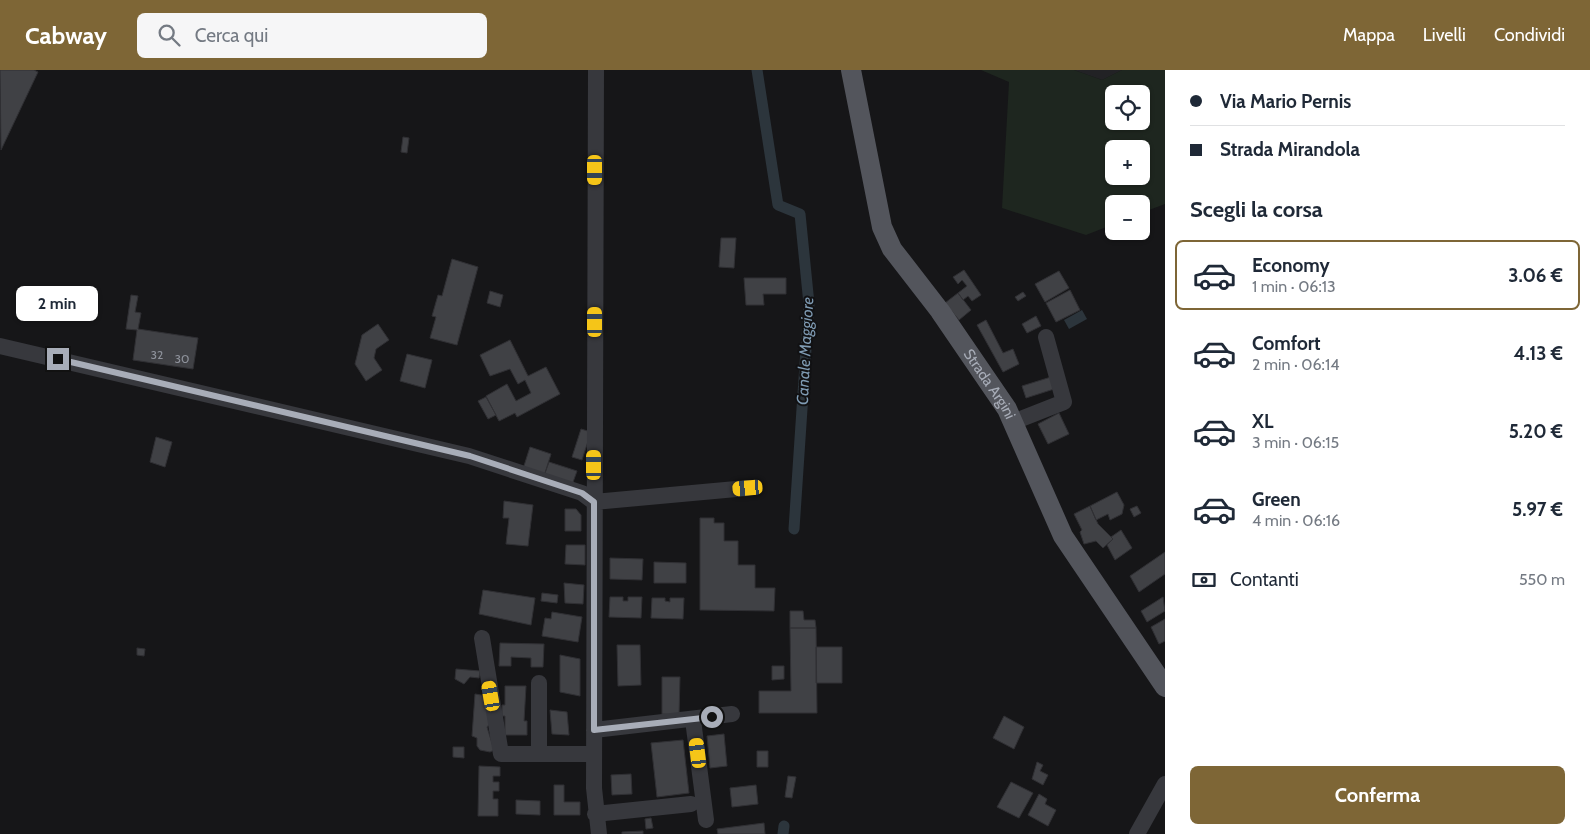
<!DOCTYPE html>
<html lang="it">
<meta charset="utf-8">
<style>
:root{--surface:#fff;--page:#f6f6f7;--text:#1f2937;--muted:#747a83;--line:#e0e1e3;--accent:#7e6636}
body{margin:0;font-family:Cabin,sans-serif;background:var(--page);color:var(--text);height:100vh;display:flex;flex-direction:column;font-size:19px;white-space:nowrap}
*{box-sizing:border-box;margin:0}
p{font-size:16px;color:var(--muted)}
.icon{flex:none;width:28px;height:28px;fill:none;stroke:currentColor;stroke-width:2;stroke-linecap:round;stroke-linejoin:round}
.map{position:relative;flex:1;overflow:hidden}
.side{display:flex;flex-direction:column;background:var(--surface);width:425px}
.side>*{flex:none}
.banner{display:grid;align-content:center;height:110px;padding:0 25px;background:var(--surface)}
.controls{position:absolute;left:1105px;top:15px;display:grid;gap:10px}
.controls a{display:grid;place-items:center;width:45px;height:45px;border-radius:8px;background:var(--surface);box-shadow:0 1px 4px #0004;font-size:25px}
.end{position:absolute;width:22px;height:22px;margin:-11px;border:6px solid #a8adb8;background:#111;box-shadow:0 0 0 2px #111}
.from{border-radius:50%}
.bubble{position:absolute;height:35px;border-radius:8px;background:var(--surface);box-shadow:0 1px 4px #0004;font-size:16px;font-weight:800;line-height:35px;text-align:center}
.car{position:absolute;width:15px;height:30px;margin:-15px -8px;border-radius:6px;box-shadow:0 0 4px 1px #0007;background:linear-gradient(#f5c518 24%,#345 0 40%,#f5c518 0 76%,#345 0 86%,#f5c518 0)}
.banner b{display:flex;align-items:center;gap:18px;height:48px;font-size:19px}
.banner b+b{border-top:1px solid var(--line)}
.banner i{width:12px;height:12px;background:var(--text)}
ul{padding:0;list-style:none}
li{display:flex;align-items:center;gap:15px;height:70px;margin:0 10px 8px;padding:0 15px;border:2px solid transparent;border-radius:8px}
li div{flex:1}
li b{display:block;font-size:19px}
li em{font-style:normal;font-weight:800}
li.on{border-color:var(--accent)}
li>.icon{width:45px;height:45px;stroke-width:1.5}
h2{padding:0 25px;font-size:22px;line-height:60px}
.pay{display:flex;align-items:center;gap:12px;height:55px;padding:0 25px;font-size:19px}
.pay p{margin-inline-start:auto}
.action{display:flex;gap:10px;margin-top:auto;padding:10px 25px}
.action a{flex:1;height:58px;border-radius:8px;background:var(--accent);color:#fff;font-size:20px;font-weight:800;line-height:58px;text-align:center}
header{display:flex;align-items:center;gap:30px;box-sizing:border-box;height:70px;padding:0 25px;background:var(--accent);color:#fff}
header strong{font-size:24px}
nav{display:flex;gap:28px;margin-inline-start:auto;font-size:18px}
.search{width:350px;height:45px;background:var(--page);display:flex;align-items:center;gap:12px;box-sizing:border-box;padding:0 18px;border-radius:8px;color:var(--muted);font-size:19px}
main{display:flex;flex:1;min-height:0}
.map>svg:first-child{display:block}
.built{fill:#222225}
.green{fill:#1e261f;fill-rule:evenodd}
.water{fill:#2c353c}
.lines{fill:none;stroke-linecap:round;stroke-linejoin:round}
.canal{stroke:#2c353c;stroke-width:11}
.building{fill:#404145;stroke:#303034}
.minor{stroke:#37383d;stroke-width:16}
.major{stroke:#53555c;stroke-width:20}
.route{stroke:#a8adb8;stroke-width:6}
.labels{text-anchor:middle;dominant-baseline:central;stroke-width:4;stroke-linejoin:round;paint-order:stroke}
.number-label{font-size:12px;fill:#8e929b}
.street-label{font-size:15px;fill:#a8adb8;stroke:#111113}
.water-label{font-size:16px;font-style:italic;fill:#7f9bb3;stroke:#111113}
</style>
<header>
<strong>Cabway</strong>
<div class="search"><svg class="icon" aria-label="search" viewBox="0 0 24 24"><circle cx="10" cy="10" r="6"/><path d="M15 15l6 6"/></svg>Cerca qui</div>
<nav><a>Mappa</a><a>Livelli</a><a>Condividi</a></nav>
</header>
<main>
<div class="map">
<svg width="1165" height="764" viewBox="0 0 1165 764">
<rect width="100%" height="100%" fill="#161618"/>
<path class="built" d="M 1074,0 L 1122,0 L 1102,10 Z"/>
<path class="green" d="M 981,0 L 1074,0 L 1102,10 L 1122,0 L 1165,0 L 1165,134 L 1141,143 L 1141,134 L 1114,134 L 1114,154 L 1086,165 L 1002,138 L 1009,12 ZM 1114,24 L 1141,24 L 1141,51 L 1114,51 ZM 1114,79 L 1141,79 L 1141,106 L 1114,106 Z"/>
<path class="water" d="M 1082,240 L 1087,249 L 1069,259 L 1064,250 Z"/>
<g class="lines">
<path class="canal" d="M 757,0 L 778,135 L 800,144 L 809,234 L 794,459
M 783,764 L 784,756"/>
</g>
<path class="building" d="M 0,0 L 34,0 L 38,2 L 1,80 Z
M 403,67 L 409,68 L 407,83 L 401,82 Z
M 721,168 L 736,168 L 734,198 L 719,197 Z
M 452,189 L 478,197 L 457,275 L 430,268 L 436,247 L 432,246 L 438,225 L 442,226 Z
M 964,200 L 981,225 L 972,231 L 968,226 L 963,230 L 958,223 L 967,216 L 962,210 L 958,214 L 953,207 Z
M 1059,201 L 1069,218 L 1045,232 L 1035,214 Z
M 744,208 L 786,208 L 786,224 L 763,224 L 764,235 L 746,235 Z
M 1070,220 L 1080,240 L 1056,252 L 1046,233 Z
M 490,221 L 503,225 L 500,237 L 487,233 Z
M 1023,222 L 1026,226 L 1018,231 L 1015,227 Z
M 958,223 L 971,240 L 959,250 L 945,233 Z
M 131,225 L 138,226 L 135,242 L 141,243 L 138,259 L 198,268 L 193,299 L 133,290 L 137,260 L 126,259 Z
M 1036,246 L 1041,256 L 1027,263 L 1022,254 Z
M 986,250 L 1003,283 L 1013,279 L 1019,294 L 1003,302 L 977,255 Z
M 378,254 L 389,270 L 376,279 L 374,288 L 382,300 L 366,311 L 355,294 L 362,265 Z
M 510,270 L 528,306 L 546,297 L 560,324 L 517,347 L 515,343 L 499,351 L 486,326 L 507,314 L 516,331 L 531,323 L 525,310 L 518,314 L 510,299 L 490,306 L 480,285 Z
M 407,284 L 432,290 L 425,318 L 400,311 Z
M 1051,307 L 1054,319 L 1026,328 L 1022,316 Z
M 486,327 L 496,345 L 488,349 L 478,331 Z
M 1059,343 L 1069,364 L 1048,374 L 1038,354 Z
M 581,359 L 591,362 L 582,390 L 572,387 Z
M 156,367 L 172,372 L 165,397 L 150,392 Z
M 530,377 L 551,384 L 544,406 L 523,399 Z
M 549,392 L 577,401 L 572,415 L 544,406 Z
M 1117,422 L 1124,435 L 1122,444 L 1110,450 L 1108,444 L 1096,450 L 1090,436 Z
M 504,431 L 533,435 L 528,476 L 506,474 L 509,448 L 503,448 Z
M 1090,436 L 1098,454 L 1113,469 L 1103,478 L 1096,471 L 1084,474 L 1080,462 L 1082,460 L 1074,444 Z
M 1137,436 L 1141,443 L 1134,447 L 1130,439 Z
M 565,439 L 576,439 L 581,445 L 581,461 L 565,461 Z
M 700,448 L 714,448 L 714,453 L 724,453 L 724,471 L 738,471 L 738,495 L 755,495 L 755,518 L 775,518 L 774,541 L 700,540 Z
M 1121,460 L 1132,478 L 1115,490 L 1107,475 L 1113,469 L 1111,467 Z
M 566,475 L 585,475 L 585,495 L 565,494 Z
M 1165,482 L 1165,504 L 1139,522 L 1130,506 Z
M 610,488 L 643,489 L 642,510 L 610,509 Z
M 654,492 L 686,493 L 686,513 L 654,513 Z
M 564,513 L 584,515 L 583,534 L 565,533 Z
M 483,520 L 535,528 L 531,555 L 479,544 Z
M 542,523 L 558,525 L 557,533 L 541,531 Z
M 610,527 L 623,527 L 623,531 L 628,531 L 628,527 L 642,527 L 641,548 L 609,547 Z
M 1163,527 L 1165,541 L 1147,552 L 1141,541 Z
M 652,528 L 665,528 L 665,531 L 670,532 L 670,528 L 684,528 L 683,549 L 651,548 Z
M 790,541 L 803,541 L 804,550 L 815,550 L 816,558 L 790,558 Z
M 552,542 L 582,547 L 578,572 L 542,566 L 545,548 L 551,549 Z
M 1165,549 L 1165,571 L 1159,574 L 1151,557 Z
M 790,558 L 816,558 L 817,643 L 759,643 L 759,621 L 791,621 Z
M 500,573 L 544,574 L 543,597 L 531,597 L 531,588 L 511,587 L 511,596 L 499,596 Z
M 617,575 L 640,575 L 641,615 L 618,616 Z
M 816,577 L 842,577 L 842,613 L 816,613 Z
M 137,578 L 145,579 L 144,586 L 137,585 Z
M 560,585 L 580,589 L 580,626 L 560,622 Z
M 772,596 L 784,596 L 784,609 L 772,610 Z
M 456,599 L 480,601 L 479,608 L 470,607 L 464,614 L 455,609 Z
M 662,607 L 680,607 L 679,645 L 662,644 Z
M 505,616 L 526,616 L 524,651 L 527,651 L 527,665 L 505,665 L 505,646 L 502,646 L 502,635 L 505,635 Z
M 475,624 L 488,626 L 492,651 L 487,657 L 494,680 L 490,682 L 480,680 L 477,676 L 477,668 L 472,666 Z
M 550,640 L 567,642 L 569,665 L 552,664 Z
M 1004,646 L 1024,657 L 1014,679 L 993,668 Z
M 724,664 L 727,696 L 710,698 L 707,666 Z
M 683,670 L 689,723 L 657,727 L 651,673 Z
M 453,677 L 464,677 L 464,688 L 453,687 Z
M 757,681 L 768,681 L 768,697 L 757,697 Z
M 1037,692 L 1043,695 L 1040,701 L 1048,705 L 1043,715 L 1032,709 Z
M 479,696 L 500,697 L 500,706 L 493,706 L 493,712 L 499,712 L 499,721 L 493,721 L 493,729 L 498,729 L 498,746 L 478,746 Z
M 631,704 L 632,724 L 612,725 L 611,705 Z
M 788,706 L 796,707 L 792,728 L 785,727 Z
M 1011,712 L 1033,723 L 1019,748 L 997,737 Z
M 554,715 L 564,715 L 564,732 L 580,732 L 580,745 L 554,745 Z
M 756,715 L 758,734 L 732,737 L 730,718 Z
M 1039,724 L 1047,729 L 1045,734 L 1056,740 L 1048,756 L 1028,745 Z
M 516,730 L 540,731 L 540,745 L 516,744 Z
M 651,748 L 653,758 L 646,759 L 645,749 Z
M 764,753 L 765,764 L 718,764 L 717,759 Z
M 643,761 L 643,764 L 622,764 L 622,762 Z"/>
<g class="lines">
<path class="minor" d="M 596,0 L 594,718 L 599,764
M 0,276 L 469,386 L 582,423 L 594,432 L 747,418
M 1013,352 L 1064,332 L 1046,267
M 482,568 L 501,684 L 594,684
M 693,650 L 706,750
M 594,660 L 732,644
M 539,684 L 539,613
M 595,744 L 691,734
M 1137,764 L 1165,714"/>
<path class="major" id="s1" d="M 851,0 L 882,157 L 892,179 L 940,241 L 1007,339 L 1063,466 L 1165,617"/>
</g>
<g class="lines">
<path class="route" d="M 58,289 L 470,386 L 582,423 L 594,432 L 594,660 L 712,647"/>
</g>
<g class="labels">
<g class="number-label">
<text x="157" y="284">32</text>
<text x="182" y="288">30</text>
</g>
<g class="street-label">
<text stroke="none"><textPath href="#s1" startOffset="351">Strada Argini</textPath></text>
</g>
<g class="water-label">
<text transform="translate(805 281) rotate(-87)">Canale Maggiore</text>
</g>
</g>
</svg>
<div class="controls">
<a><svg class="icon" aria-label="locate" viewBox="0 0 24 24"><circle cx="12" cy="12" r="6"/><path d="M12 2v4M12 18v4M2 12h4M18 12h4"/></svg></a>
<a>+</a>
<a>−</a>
</div>
<i class="end from" style="left:712px;top:647px"></i>
<i class="end" style="left:58px;top:289px"></i>
<div class="bubble" style="left:16px;top:216px;width:82px">2 min</div>
<i class="car" style="left:595px;top:100px;rotate:180deg"></i>
<i class="car" style="left:595px;top:252px;rotate:0deg"></i>
<i class="car" style="left:594px;top:395px;rotate:0deg"></i>
<i class="car" style="left:748px;top:418px;rotate:265deg"></i>
<i class="car" style="left:491px;top:626px;rotate:350deg"></i>
<i class="car" style="left:698px;top:683px;rotate:353deg"></i>
</div>
<section class="side">
<div class="banner">
<b><i class="from"></i>Via Mario Pernis</b>
<b><i></i>Strada Mirandola</b>
</div>
<h2>Scegli la corsa</h2>
<ul>
<li class="on"><svg class="icon" aria-label="car" viewBox="0 0 24 24"><path d="M5 17H2v-5l4-1 3-4h7l3 4 3 1v5h-3M9 17h6M6 11h13"/><circle cx="7" cy="17" r="2"/><circle cx="17" cy="17" r="2"/></svg><div><b>Economy</b><p>1 min · 06:13</p></div><em>3.06 €</em></li>
<li><svg class="icon" aria-label="car" viewBox="0 0 24 24"><path d="M5 17H2v-5l4-1 3-4h7l3 4 3 1v5h-3M9 17h6M6 11h13"/><circle cx="7" cy="17" r="2"/><circle cx="17" cy="17" r="2"/></svg><div><b>Comfort</b><p>2 min · 06:14</p></div><em>4.13 €</em></li>
<li><svg class="icon" aria-label="car" viewBox="0 0 24 24"><path d="M5 17H2v-5l4-1 3-4h7l3 4 3 1v5h-3M9 17h6M6 11h13"/><circle cx="7" cy="17" r="2"/><circle cx="17" cy="17" r="2"/></svg><div><b>XL</b><p>3 min · 06:15</p></div><em>5.20 €</em></li>
<li><svg class="icon" aria-label="car" viewBox="0 0 24 24"><path d="M5 17H2v-5l4-1 3-4h7l3 4 3 1v5h-3M9 17h6M6 11h13"/><circle cx="7" cy="17" r="2"/><circle cx="17" cy="17" r="2"/></svg><div><b>Green</b><p>4 min · 06:16</p></div><em>5.97 €</em></li>
</ul>
<div class="pay"><svg class="icon" aria-label="cash" viewBox="0 0 24 24"><path d="M3 7h18v10H3z"/><circle cx="12" cy="12" r="2"/></svg>Contanti<p>550 m</p></div>
<div class="action"><a>Conferma</a></div>
</section>
</main>
